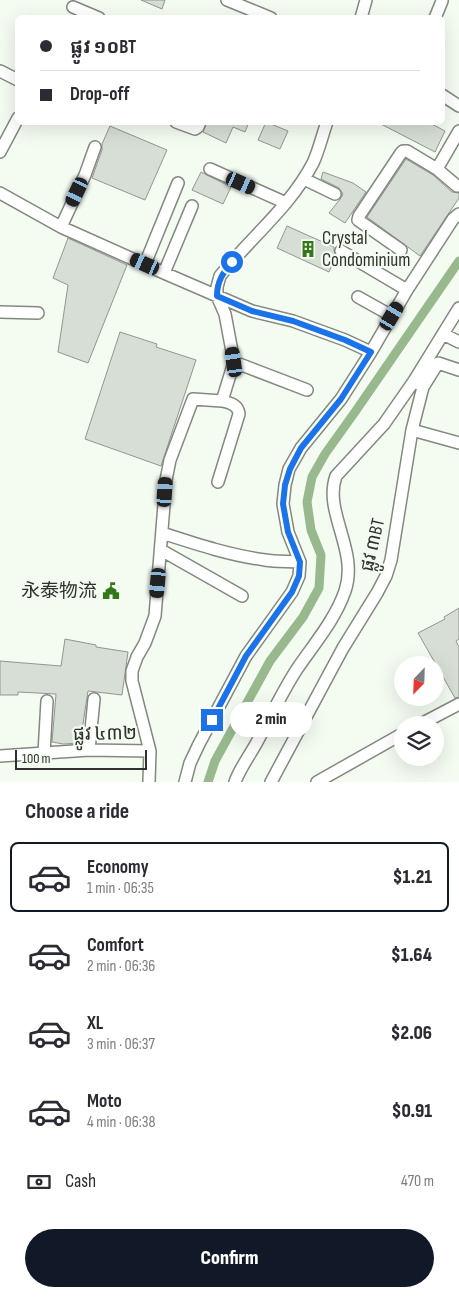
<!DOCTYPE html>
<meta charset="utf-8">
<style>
:root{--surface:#fff;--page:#f7f7f7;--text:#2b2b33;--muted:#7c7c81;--line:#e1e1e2;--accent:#111827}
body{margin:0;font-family:"Sofia Sans Condensed","Noto Sans SC","Noto Sans Khmer",sans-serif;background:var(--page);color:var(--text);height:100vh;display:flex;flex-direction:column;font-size:19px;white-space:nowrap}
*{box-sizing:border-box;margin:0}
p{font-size:16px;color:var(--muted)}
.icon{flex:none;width:28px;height:28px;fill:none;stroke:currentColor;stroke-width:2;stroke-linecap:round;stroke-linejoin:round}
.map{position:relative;height:782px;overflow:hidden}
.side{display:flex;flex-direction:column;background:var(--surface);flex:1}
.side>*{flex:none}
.guide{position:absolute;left:15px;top:15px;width:430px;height:110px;border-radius:8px;box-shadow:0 5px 20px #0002;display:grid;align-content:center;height:110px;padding:0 25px;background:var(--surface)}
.needle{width:32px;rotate:203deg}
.tools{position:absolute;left:394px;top:656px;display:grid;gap:10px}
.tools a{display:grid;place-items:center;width:50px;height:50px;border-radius:50%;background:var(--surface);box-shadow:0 5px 20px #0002;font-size:25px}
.scale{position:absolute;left:15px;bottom:12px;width:132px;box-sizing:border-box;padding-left:5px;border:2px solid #2f322e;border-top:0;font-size:14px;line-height:18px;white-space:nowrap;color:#2f322e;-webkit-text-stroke:4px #f4fbf1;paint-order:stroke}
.end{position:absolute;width:22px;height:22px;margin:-11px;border:6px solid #1a73e8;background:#fff;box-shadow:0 0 0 2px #fff}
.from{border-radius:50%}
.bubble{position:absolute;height:35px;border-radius:18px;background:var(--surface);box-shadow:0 5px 20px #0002;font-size:16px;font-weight:800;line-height:35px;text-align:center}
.car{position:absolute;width:15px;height:30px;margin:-15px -8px;border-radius:6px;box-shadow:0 0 4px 1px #0007;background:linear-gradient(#222 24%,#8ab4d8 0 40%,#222 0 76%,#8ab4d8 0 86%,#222 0)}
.guide b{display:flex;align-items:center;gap:18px;height:48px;font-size:19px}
.guide b+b{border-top:1px solid var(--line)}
.guide i{width:12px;height:12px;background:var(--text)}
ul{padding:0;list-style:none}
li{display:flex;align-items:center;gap:15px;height:70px;margin:0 10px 8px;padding:0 15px;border:2px solid transparent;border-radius:8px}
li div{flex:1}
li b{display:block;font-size:19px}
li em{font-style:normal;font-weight:800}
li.on{border-color:var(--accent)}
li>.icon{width:45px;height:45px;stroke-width:1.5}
h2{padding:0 25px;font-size:22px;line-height:60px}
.pay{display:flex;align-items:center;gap:12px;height:55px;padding:0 25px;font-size:19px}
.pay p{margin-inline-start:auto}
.primary-button{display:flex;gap:10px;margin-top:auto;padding:10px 25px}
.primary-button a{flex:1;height:58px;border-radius:30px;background:var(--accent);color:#fff;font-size:20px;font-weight:800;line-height:58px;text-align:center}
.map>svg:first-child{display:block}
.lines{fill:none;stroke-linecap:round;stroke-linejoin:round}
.canal{stroke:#98b98e;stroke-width:9}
.building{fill:#d7ded5;stroke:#90978e}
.minor-casing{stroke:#828980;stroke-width:14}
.minor{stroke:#fff;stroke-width:11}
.route{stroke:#1a73e8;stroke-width:6}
.labels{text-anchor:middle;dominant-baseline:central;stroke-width:4.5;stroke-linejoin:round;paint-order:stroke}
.poi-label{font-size:19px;fill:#2f322e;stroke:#f4fbf1;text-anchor:start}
.street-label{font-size:19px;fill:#2f322e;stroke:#f4fbf1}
</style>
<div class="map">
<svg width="459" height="782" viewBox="0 0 459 782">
<rect width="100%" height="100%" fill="#f4fbf1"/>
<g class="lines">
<path class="canal" d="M 208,782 L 215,761 L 270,661 L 303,617 L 319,588 L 321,555 L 311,530 L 307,502 L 312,477 L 325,454 L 355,412 L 459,261"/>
</g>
<path class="building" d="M 141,0 L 165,0 L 162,9 Z
M 207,122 L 249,122 L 245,132 L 233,127 L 226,143 L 203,132 Z
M 266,122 L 288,131 L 280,149 L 258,140 Z
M 377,122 L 428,122 L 445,131 L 435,152 Z
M 110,126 L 167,150 L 145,200 L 92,178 L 102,150 L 102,144 Z
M 406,159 L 433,175 L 452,192 L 459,193 L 459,198 L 420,256 L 367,217 Z
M 201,172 L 231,187 L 223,204 L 192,190 Z
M 323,172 L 353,183 L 366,192 L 345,223 L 329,213 L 341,198 L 343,194 L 339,188 L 321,179 Z
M 287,226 L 334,247 L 334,251 L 336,256 L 329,272 L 277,248 Z
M 68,238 L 127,265 L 88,363 L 58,352 L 68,285 L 53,278 Z
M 120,332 L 157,344 L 156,347 L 196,360 L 161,466 L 85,439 Z
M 459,608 L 459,639 L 456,641 L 459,647 L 459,697 L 455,698 L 418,633 L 445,619 L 444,617 Z
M 65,639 L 96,645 L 96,647 L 128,652 L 122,695 L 88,691 L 80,743 L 63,744 L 52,742 L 56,694 L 18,692 L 18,695 L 0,695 L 0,661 L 61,666 Z"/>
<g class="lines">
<g class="minor-casing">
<path id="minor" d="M 227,0 L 271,18
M 73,7 L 99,18
M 361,18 L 366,0
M 435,18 L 442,1
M 0,71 L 18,80
M 442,95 L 459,106
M 176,122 L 195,129 L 198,127 L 200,122
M 0,152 L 18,118
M 210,169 L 286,203
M 437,169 L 459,131
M 304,179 L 335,194
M 0,193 L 61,227 L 164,273 L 252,311 L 293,321 L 345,340 L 371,352
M 61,227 L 85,175 L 95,147
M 401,250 L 358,220 L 359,216 L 401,153 L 403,151 L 407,151 L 437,169 L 457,186
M 341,251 L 407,290
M 145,264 L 178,183
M 164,273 L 192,206
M 358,297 L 392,316
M 0,312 L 38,313
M 443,334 L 459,342
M 234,362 L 307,390
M 423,387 L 438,363 L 459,370
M 412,430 L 459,443
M 218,482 L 239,414 C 238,405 231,403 222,401
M 162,533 C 196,544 229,555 265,560 C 276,562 288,561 300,562
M 161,550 L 242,596
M 419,725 L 459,704
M 89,750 L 94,699
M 44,753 L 47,701
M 0,756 L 89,750 L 150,751
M 149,782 L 150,751 L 132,681 L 132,671 L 137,657 L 145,643 L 155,616 L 166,480 L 170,460 L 193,399 L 222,401 L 234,362 L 225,314 L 217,296 L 217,287 L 220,276 C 251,237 290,207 313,163 C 319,150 322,136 327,122
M 185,782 L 190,763 L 199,744 L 246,656 L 292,592 L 299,576 L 300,562 L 288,532 L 283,504 L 285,485 L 289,469 L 301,448 L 341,399 L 371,352 L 407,290 L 453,219 L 459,214
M 235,782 C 240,768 250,755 257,742 C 270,718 282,692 297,669 C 314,644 335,620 345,591 C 359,550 323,512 336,476 L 384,424 L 414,381 L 459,308
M 271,782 L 343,648 L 377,593 L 386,576 L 391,560 L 412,430 L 423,387 L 414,381
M 317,782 L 402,734"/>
</g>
<use href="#minor" class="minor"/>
</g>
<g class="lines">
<path class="route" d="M 212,720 L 246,656 L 292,592 L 299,576 L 300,562 L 288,532 L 283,504 L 285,485 L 290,469 L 301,448 L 341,399 L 371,352 L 345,340 L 293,321 L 252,311 L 217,296 C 217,281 223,273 232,262"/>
</g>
<defs>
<g id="building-bare" transform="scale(1.35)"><path d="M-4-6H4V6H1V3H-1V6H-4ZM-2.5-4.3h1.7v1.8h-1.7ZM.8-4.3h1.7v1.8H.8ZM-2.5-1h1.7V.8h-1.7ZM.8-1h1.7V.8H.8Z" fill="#347717" stroke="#f4fbf1" stroke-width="2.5" paint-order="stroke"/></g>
<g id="civic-bare" transform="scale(1.35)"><path d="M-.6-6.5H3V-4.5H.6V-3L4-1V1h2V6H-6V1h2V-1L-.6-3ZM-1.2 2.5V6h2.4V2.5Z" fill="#347717" stroke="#f4fbf1" stroke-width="2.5" paint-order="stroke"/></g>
</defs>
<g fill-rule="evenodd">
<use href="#building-bare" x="308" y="249"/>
<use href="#civic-bare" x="111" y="591"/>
</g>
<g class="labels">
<g class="poi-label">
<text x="322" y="238">Crystal<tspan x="322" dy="22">Condominium</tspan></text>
<text x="97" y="591" text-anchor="end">永泰物流</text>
</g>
<g class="street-label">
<text transform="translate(373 545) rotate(-77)">ផ្លូវ ៣BT</text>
<text transform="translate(105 734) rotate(-1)">ផ្លូវ ៤៣២</text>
</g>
</g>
</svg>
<div class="tools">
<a><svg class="needle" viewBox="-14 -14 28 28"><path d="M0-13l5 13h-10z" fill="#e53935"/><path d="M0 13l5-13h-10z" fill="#7c7c81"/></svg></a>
<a><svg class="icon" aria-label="layers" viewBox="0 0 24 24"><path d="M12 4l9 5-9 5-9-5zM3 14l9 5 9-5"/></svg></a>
</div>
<div class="scale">100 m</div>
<i class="end from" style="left:232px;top:262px"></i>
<i class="end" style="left:212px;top:720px"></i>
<div class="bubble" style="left:230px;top:702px;width:82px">2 min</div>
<i class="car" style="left:241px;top:183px;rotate:114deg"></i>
<i class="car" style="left:77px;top:192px;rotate:205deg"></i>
<i class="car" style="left:145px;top:264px;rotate:294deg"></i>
<i class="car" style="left:392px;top:316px;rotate:31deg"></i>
<i class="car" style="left:234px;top:362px;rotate:352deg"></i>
<i class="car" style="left:165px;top:492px;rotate:4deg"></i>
<i class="car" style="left:158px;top:583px;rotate:185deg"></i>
<div class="guide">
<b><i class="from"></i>ផ្លូវ ១០BT</b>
<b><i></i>Drop-off</b>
</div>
</div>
<section class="side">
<h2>Choose a ride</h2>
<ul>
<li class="on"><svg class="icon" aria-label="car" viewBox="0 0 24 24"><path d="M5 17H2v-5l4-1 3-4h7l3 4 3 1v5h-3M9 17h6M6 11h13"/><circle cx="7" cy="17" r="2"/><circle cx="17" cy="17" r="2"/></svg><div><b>Economy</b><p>1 min · 06:35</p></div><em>$1.21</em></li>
<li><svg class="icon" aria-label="car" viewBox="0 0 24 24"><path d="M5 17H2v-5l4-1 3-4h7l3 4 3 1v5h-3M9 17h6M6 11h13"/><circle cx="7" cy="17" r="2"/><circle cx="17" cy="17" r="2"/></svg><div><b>Comfort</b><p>2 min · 06:36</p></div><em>$1.64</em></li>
<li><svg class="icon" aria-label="car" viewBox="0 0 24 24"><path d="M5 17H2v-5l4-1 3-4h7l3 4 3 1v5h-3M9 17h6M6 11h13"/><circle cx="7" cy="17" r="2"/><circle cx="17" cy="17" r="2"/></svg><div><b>XL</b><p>3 min · 06:37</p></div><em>$2.06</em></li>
<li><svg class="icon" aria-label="car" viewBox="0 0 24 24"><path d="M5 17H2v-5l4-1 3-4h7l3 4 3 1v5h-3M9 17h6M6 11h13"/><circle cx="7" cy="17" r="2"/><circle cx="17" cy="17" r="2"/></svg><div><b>Moto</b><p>4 min · 06:38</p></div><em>$0.91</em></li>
</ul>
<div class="pay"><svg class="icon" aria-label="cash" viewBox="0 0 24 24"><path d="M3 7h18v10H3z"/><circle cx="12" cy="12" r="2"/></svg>Cash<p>470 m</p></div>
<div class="primary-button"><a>Confirm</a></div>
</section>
